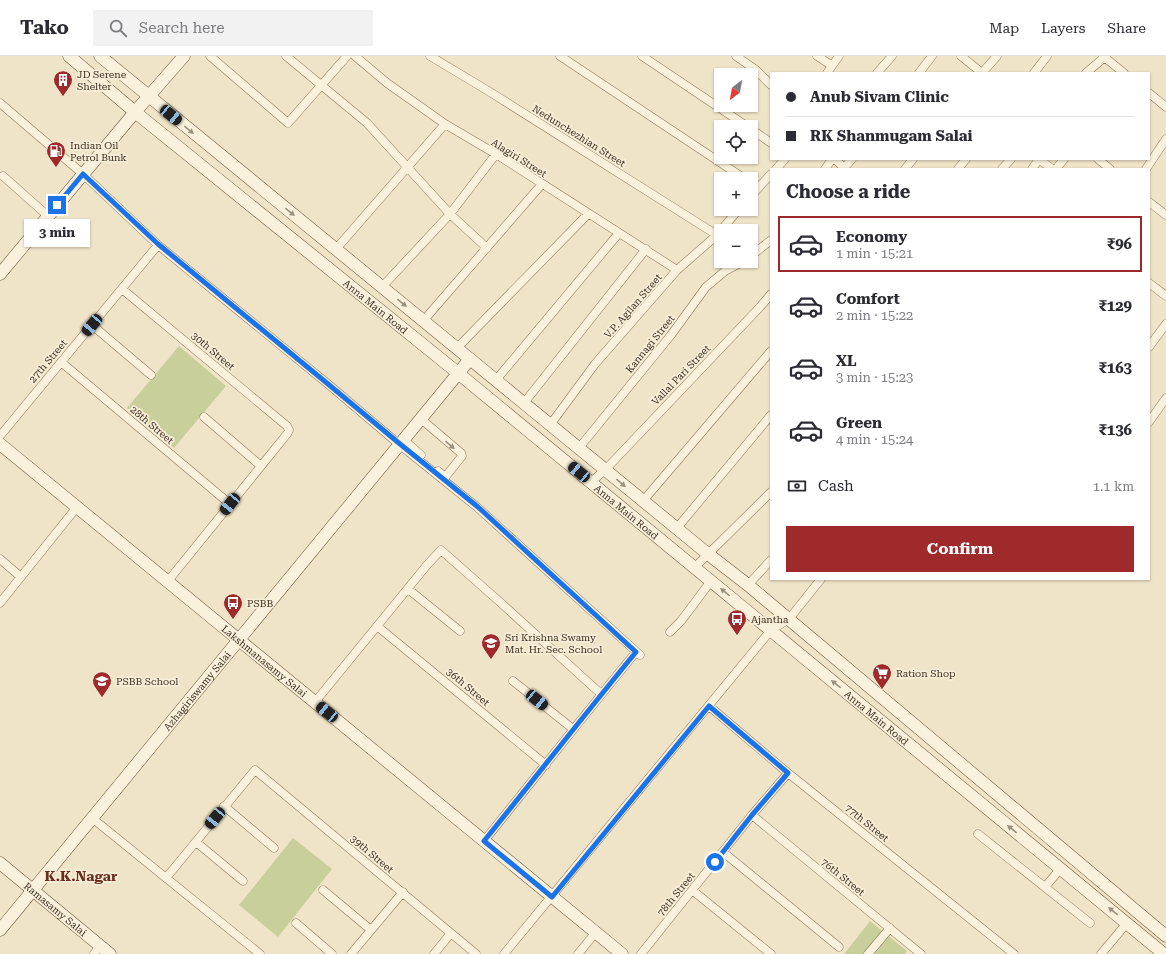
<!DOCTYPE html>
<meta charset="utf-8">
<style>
:root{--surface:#fff;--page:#f2f2f3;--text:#2b2b33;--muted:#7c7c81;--line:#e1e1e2;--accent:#9e2a2b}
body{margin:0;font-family:"Roboto Serif",serif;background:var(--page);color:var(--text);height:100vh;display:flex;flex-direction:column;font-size:15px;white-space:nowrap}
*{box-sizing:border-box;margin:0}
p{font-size:13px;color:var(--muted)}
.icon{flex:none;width:22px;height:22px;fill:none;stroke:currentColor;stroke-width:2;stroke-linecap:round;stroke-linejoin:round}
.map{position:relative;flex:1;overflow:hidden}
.details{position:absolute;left:770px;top:112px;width:380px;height:412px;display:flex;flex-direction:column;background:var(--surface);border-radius:0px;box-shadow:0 1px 3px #0004}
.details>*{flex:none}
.banner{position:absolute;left:770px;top:16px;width:380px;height:88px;border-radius:0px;box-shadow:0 1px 3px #0004;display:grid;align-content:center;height:88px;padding:0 16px;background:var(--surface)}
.needle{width:26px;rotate:211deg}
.fabs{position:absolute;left:714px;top:12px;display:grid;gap:8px}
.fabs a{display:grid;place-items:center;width:44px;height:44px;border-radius:0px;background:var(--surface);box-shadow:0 1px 3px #0004;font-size:20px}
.end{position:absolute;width:18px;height:18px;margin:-9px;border:5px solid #1a73e8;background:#fff;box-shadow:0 0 0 2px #fff}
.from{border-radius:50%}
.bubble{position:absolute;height:28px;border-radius:0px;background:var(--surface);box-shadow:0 1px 3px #0004;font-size:13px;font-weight:700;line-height:28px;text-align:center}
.car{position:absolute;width:12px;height:24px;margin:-12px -6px;border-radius:5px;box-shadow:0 0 3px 1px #0007;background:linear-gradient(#222 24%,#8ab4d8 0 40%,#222 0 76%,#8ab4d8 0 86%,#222 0)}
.banner b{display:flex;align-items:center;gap:14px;height:38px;font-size:15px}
.banner b+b{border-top:1px solid var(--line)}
.banner i{width:10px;height:10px;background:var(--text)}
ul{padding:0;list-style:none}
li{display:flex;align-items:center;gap:12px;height:56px;margin:0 8px 6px;padding:0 8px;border:2px solid transparent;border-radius:0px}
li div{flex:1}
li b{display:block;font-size:15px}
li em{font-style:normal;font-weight:700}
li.active{border-color:var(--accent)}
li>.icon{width:36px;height:36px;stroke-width:1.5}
h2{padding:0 16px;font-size:18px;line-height:48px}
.pay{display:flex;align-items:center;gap:10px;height:44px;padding:0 16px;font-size:15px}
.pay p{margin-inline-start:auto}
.button{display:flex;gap:8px;margin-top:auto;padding:8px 16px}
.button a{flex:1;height:46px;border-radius:0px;background:var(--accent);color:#fff;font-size:16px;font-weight:700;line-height:46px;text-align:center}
header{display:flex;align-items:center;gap:24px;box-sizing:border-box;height:56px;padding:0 20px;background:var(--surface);border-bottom:1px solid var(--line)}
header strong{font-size:19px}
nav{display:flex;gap:22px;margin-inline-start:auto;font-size:14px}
.search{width:280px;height:36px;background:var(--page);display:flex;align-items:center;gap:10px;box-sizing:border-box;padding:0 14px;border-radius:0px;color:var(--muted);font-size:15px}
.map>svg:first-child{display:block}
.green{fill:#c9cf9b}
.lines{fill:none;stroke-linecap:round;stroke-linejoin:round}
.street-casing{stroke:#8d765c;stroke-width:9}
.secondary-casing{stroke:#6f573f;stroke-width:13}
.street{stroke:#faf1dc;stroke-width:8}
.secondary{stroke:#faf1dc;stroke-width:12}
.oneway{fill:#9c907e}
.route{stroke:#1a73e8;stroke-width:5}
.labels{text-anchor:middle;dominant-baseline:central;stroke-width:3.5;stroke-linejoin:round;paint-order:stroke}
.poi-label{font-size:10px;fill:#3d2e20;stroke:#f7eed8;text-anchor:start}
.street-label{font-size:10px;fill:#3d2e20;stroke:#f7eed8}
.district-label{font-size:14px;font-weight:bold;fill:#6b2e1e;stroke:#f7eed8}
</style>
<header>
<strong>Tako</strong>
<div class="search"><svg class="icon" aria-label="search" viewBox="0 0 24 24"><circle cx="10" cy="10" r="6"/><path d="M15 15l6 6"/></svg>Search here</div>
<nav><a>Map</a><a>Layers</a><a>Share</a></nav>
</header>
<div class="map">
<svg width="1166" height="898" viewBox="0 0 1166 898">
<rect width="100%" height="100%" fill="#f0e4c8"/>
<path class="green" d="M 179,290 L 226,330 L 174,392 L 127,352 Z
M 293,782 L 332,813 L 278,881 L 239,849 Z
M 870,865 L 907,895 L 905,898 L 844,898 Z"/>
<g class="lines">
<g class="street-casing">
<path id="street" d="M 210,0 L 288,67 L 347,0
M 286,0 L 367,67 L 450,158 L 487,192
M 355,0 L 387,27 L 445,68 L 496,98 L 677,214
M 430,0 L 490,36 L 717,179
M 560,0 L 745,123
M 642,0 L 748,71
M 736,0 L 756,14 L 771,29
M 817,0 L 831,9
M 961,0 L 982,17
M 1103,0 L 1124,17
M 827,17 L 839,0
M 877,17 L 892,0
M 919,17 L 932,0
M 982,17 L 997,0
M 1034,17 L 1047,0
M 1086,17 L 1106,0
M 1149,37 L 1166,51
M 0,47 L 83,118 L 158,189 L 328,328 L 400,389 L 477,451 L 640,599
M 751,73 L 771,87
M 835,103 L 845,113
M 1098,103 L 1110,113
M 844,112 L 852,103
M 776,113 L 785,103
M 825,113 L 832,103
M 905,113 L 913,103
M 958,113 L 966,103
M 1002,113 L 1011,103
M 1032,113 L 1039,103 L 1052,113
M 1056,113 L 1064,103
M 1146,113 L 1166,83
M 3,120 L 48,160
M 751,127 L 758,131
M 751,140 L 771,118
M 1149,146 L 1166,159
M 336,193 L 445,68
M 751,200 L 771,184
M 1149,227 L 1166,240
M 382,231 L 450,158 L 496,98
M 122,233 L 287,370 L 289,374 L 287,378 L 168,525
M 424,264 L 542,128
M 92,269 L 151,319
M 1149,291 L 1166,268
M 457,292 L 588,158
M 61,306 L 230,448
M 496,324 L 619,177
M 524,347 L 646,193
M 204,361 L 261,410
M 421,363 L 461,397 L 462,400 L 446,420 L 444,420 L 438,415
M 1149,366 L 1166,342
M 550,369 L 595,308 L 677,214 L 717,179 L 739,153
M 0,380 L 158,189
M 404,384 L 421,399
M 579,392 L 671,279 L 706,231 L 725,215 L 744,205
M 591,426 L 605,414 L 760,251 L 771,238
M 643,445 L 771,295
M 677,472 L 771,359
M 0,503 L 21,521
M 695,511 L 771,436
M 748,529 L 771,504
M 408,533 L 460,575
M 0,547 L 77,451
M 377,570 L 546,709
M 670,576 L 681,565 L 711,525
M 513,625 L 573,673
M 315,646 L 427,509 L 441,494 L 501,547 L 601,638
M 709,650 L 788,717 L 1014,898
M 224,750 L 274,792
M 752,759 L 921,898
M 92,762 L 260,898
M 978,778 L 1090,867
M 484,785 C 535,722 585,658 636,596
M 196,786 L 243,825
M 723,796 L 839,891
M 166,822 L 255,714 L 476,898
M 1045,831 L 1061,812
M 323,834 L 371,874
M 692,834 L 771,898
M 296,867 L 332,898
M 94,898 L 100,890
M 351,898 L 403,836
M 434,898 L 451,877
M 504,898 L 771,574 L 789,563 L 821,523
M 578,898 L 596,876
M 641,898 L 752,759 L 788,717
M 868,898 L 890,872
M 1101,898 L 1127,867"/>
</g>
<g class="secondary-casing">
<g id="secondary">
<path id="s1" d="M 69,0 L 135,56 L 458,317 L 1164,898"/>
<path d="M 100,0 L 708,498 L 748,529 L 1166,880"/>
<path d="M 0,218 L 135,56 L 184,0"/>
<path id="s2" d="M 0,388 L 622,898"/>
<path id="s3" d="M 0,807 L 110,898"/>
<path id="s4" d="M 0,874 L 470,303"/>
</g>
</g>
<use href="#street" class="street"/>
<use href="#secondary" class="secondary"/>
</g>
<defs><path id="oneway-solid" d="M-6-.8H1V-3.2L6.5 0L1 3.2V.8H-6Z"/></defs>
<g class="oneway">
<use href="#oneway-solid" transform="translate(189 74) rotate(39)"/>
<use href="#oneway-solid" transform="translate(290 156) rotate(39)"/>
<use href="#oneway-solid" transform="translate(402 247) rotate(39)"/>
<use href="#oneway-solid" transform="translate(450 389) rotate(40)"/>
<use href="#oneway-solid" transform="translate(621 427) rotate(40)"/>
<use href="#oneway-solid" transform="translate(725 536) rotate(-141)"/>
<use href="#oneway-solid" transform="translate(836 628) rotate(-141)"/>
<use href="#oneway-solid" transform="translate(1012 773) rotate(-141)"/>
<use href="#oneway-solid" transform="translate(1113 855) rotate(-141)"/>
</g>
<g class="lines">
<path class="route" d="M 57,149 L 83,118 L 158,188 L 328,328 L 400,388 L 478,451 L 636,596 C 585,658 535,722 484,785 L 552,841 L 709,650 L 788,717 L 752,759 L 715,806"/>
</g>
<defs>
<g id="building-pin" transform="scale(1)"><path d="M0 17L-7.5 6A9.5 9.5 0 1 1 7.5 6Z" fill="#9e2a2b" stroke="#f7eed8"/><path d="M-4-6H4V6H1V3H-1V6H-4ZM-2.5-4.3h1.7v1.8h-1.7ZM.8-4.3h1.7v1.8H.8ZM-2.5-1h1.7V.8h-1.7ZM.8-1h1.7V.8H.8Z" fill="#fff"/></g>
<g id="fuel-pin" transform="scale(1)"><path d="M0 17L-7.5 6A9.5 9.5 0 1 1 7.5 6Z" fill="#9e2a2b" stroke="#f7eed8"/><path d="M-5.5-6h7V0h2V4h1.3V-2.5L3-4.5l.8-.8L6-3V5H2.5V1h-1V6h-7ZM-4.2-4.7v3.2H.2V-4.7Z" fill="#fff"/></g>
<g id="bus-pin" transform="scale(1)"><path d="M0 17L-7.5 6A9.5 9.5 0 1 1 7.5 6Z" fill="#9e2a2b" stroke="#f7eed8"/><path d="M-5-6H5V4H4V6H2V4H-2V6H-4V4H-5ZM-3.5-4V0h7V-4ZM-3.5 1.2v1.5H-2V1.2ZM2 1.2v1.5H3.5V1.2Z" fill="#fff"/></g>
<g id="school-pin" transform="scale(1)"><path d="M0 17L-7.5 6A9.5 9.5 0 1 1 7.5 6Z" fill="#9e2a2b" stroke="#f7eed8"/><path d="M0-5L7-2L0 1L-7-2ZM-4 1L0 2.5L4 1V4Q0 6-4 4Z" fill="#fff"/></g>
<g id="supermarket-pin" transform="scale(1)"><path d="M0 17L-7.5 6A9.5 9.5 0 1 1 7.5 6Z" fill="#9e2a2b" stroke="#f7eed8"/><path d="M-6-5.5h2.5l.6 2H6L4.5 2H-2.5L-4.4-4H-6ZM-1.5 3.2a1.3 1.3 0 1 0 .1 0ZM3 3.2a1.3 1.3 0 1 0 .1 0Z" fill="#fff"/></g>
</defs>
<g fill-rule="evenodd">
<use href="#building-pin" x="63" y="24"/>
<use href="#fuel-pin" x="56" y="95"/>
<use href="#bus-pin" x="233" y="547"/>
<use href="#bus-pin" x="737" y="563"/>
<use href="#school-pin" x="491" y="587"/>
<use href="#supermarket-pin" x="882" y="617"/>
<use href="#school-pin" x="102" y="625"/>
</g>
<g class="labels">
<g class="poi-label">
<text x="77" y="18">JD Serene<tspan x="77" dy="12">Shelter</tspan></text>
<text x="70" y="89">Indian Oil<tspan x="70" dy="12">Petrol Bunk</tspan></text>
<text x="247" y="547">PSBB</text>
<text x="751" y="563">Ajantha</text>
<text x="505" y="581">Sri Krishna Swamy<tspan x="505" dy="12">Mat. Hr. Sec. School</tspan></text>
<text x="896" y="617">Ration Shop</text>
<text x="116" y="625">PSBB School</text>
</g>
<g class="street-label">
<text transform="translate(579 80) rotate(32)">Nedunchezhian Street</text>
<text transform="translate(519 102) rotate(32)">Alagiri Street</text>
<text stroke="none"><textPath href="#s1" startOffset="396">Anna Main Road</textPath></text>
<text transform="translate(633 250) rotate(-49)">V.P. Agilan Street</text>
<text transform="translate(650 288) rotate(-51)">Kannagi Street</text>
<text transform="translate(213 295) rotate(40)">30th Street</text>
<text transform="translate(48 305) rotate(-50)">27th Street</text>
<text transform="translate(681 319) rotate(-46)">Vallal Pari Street</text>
<text transform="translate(152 369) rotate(40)">28th Street</text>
<text stroke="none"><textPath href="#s1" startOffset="720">Anna Main Road</textPath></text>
<text stroke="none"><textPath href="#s2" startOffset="342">Lakshmanasamy Salai</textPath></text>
<text transform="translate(468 631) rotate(40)">36th Street</text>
<text stroke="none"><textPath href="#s4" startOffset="310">Azhagiriswamy Salai</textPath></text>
<text stroke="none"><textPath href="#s1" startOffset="1044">Anna Main Road</textPath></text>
<text transform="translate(867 767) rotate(39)">77th Street</text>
<text transform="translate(372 798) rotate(40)">39th Street</text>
<text transform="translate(843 821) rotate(39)">76th Street</text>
<text transform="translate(676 838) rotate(-51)">78th Street</text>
<text stroke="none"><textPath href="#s3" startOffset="72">Ramasamy Salai</textPath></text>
</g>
<g class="district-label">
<text x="81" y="820">K.K.Nagar</text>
</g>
</g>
</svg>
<div class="fabs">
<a><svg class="needle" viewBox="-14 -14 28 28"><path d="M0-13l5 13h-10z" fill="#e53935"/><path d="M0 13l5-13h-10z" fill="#7c7c81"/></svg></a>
<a><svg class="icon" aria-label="locate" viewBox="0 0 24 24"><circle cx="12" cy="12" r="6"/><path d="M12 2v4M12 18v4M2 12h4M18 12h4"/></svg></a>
<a>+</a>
<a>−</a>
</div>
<i class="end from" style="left:715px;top:806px"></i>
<i class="end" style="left:57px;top:149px"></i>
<div class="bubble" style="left:24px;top:163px;width:66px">3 min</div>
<i class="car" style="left:171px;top:59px;rotate:129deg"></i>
<i class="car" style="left:92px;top:269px;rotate:220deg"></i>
<i class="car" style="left:579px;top:416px;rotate:310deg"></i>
<i class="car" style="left:230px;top:448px;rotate:219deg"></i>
<i class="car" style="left:537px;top:644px;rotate:129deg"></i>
<i class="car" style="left:327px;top:656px;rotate:309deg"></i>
<i class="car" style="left:215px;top:762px;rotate:219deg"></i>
<div class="banner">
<b><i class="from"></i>Anub Sivam Clinic</b>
<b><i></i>RK Shanmugam Salai</b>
</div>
<section class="details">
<h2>Choose a ride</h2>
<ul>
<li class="active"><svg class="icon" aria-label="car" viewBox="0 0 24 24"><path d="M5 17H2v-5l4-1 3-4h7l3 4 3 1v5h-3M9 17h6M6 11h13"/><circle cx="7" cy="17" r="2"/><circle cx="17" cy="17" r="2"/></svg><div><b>Economy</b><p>1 min · 15:21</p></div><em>₹96</em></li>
<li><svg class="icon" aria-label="car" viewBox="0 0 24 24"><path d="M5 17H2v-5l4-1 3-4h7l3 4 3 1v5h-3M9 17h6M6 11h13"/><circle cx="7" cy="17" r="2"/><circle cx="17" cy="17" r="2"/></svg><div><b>Comfort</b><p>2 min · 15:22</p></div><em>₹129</em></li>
<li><svg class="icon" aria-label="car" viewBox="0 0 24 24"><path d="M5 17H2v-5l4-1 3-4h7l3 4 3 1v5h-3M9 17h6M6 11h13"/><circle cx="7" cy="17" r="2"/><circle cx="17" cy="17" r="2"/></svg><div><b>XL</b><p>3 min · 15:23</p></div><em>₹163</em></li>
<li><svg class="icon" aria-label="car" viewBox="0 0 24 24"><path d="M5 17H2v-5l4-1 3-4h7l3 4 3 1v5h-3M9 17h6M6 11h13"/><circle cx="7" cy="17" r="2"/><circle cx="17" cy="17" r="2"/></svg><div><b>Green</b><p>4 min · 15:24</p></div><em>₹136</em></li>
</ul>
<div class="pay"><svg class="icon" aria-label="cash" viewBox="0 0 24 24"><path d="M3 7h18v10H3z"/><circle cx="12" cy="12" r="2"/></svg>Cash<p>1.1 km</p></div>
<div class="button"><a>Confirm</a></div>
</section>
</div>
